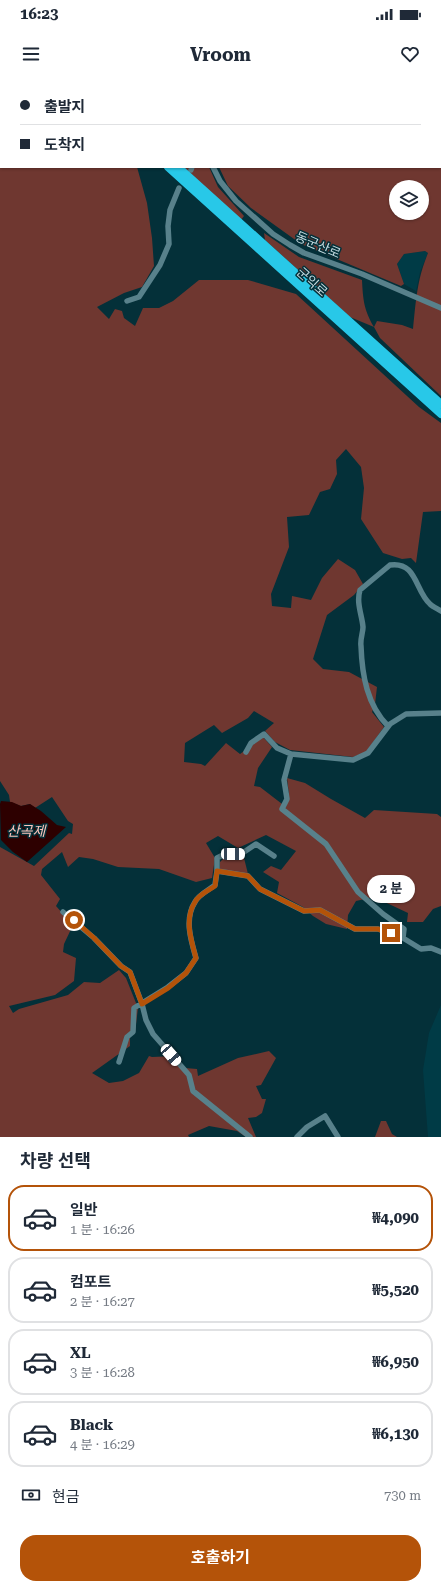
<!DOCTYPE html>
<html lang="ko">
<meta charset="utf-8">
<style>
:root{--surface:#fff;--page:#f6f6f7;--text:#1f2937;--muted:#747a83;--line:#e0e1e3;--accent:#b45309}
body{margin:0;font-family:"Roboto Serif","Noto Sans KR",serif;background:var(--page);color:var(--text);height:100vh;display:flex;flex-direction:column;font-size:15px;white-space:nowrap}
*{box-sizing:border-box;margin:0}
p{font-size:13px;color:var(--muted)}
.icon{flex:none;width:22px;height:22px;fill:none;stroke:currentColor;stroke-width:2;stroke-linecap:round;stroke-linejoin:round}
.map{position:relative;height:1057px;overflow:hidden}
.panel{display:flex;flex-direction:column;background:var(--surface);flex:1}
.panel>*{flex:none}
.hud{position:absolute;left:0px;top:0px;width:441px;height:88px;box-shadow:0 1px 3px #0004;display:grid;align-content:center;height:88px;padding:0 20px;background:var(--surface)}
.fabs{position:absolute;left:389px;top:100px;display:grid;gap:8px}
.fabs a{display:grid;place-items:center;width:40px;height:40px;border-radius:50%;background:var(--surface);box-shadow:0 1px 3px #0004;font-size:20px}
.end{position:absolute;width:18px;height:18px;margin:-9px;border:5px solid #b45309;background:#fff;box-shadow:0 0 0 2px #fff}
.from{border-radius:50%}
.bubble{position:absolute;height:28px;border-radius:14px;background:var(--surface);box-shadow:0 1px 3px #0004;font-size:13px;font-weight:700;line-height:28px;text-align:center}
.car{position:absolute;width:12px;height:24px;margin:-12px -6px;border-radius:5px;box-shadow:0 0 3px 1px #0007;background:linear-gradient(#fff 24%,#345 0 40%,#fff 0 76%,#345 0 86%,#fff 0)}
.hud b{display:flex;align-items:center;gap:14px;height:38px;font-size:15px}
.hud b+b{border-top:1px solid var(--line)}
.hud i{width:10px;height:10px;background:var(--text)}
ul{padding:0;list-style:none}
li{display:flex;align-items:center;gap:12px;height:66px;margin:0 8px 6px;padding:0 12px;border:2px solid var(--line);border-radius:16px}
li div{flex:1}
li b{display:block;font-size:15px}
li em{font-style:normal;font-weight:700}
li.active{border-color:var(--accent)}
li>.icon{width:36px;height:36px;stroke-width:1.5}
h2{padding:0 20px;font-size:18px;line-height:48px}
.pay{display:flex;align-items:center;gap:10px;height:44px;padding:0 20px;font-size:15px}
.pay p{margin-inline-start:auto}
.action{display:flex;gap:8px;margin-top:auto;padding:8px 20px}
.action a{flex:1;height:46px;border-radius:16px;background:var(--accent);color:#fff;font-size:16px;font-weight:700;line-height:46px;text-align:center}
.status{display:flex;justify-content:space-between;align-items:center;height:28px;padding:0 20px;background:var(--surface);direction:ltr}
.status svg{height:11px;fill:currentColor}
header{display:flex;justify-content:space-between;align-items:center;height:52px;padding:0 20px;background:var(--surface);font-size:18px;font-weight:700}
.map>svg:first-child{display:block}
.built{fill:#003b46}
.green{fill:#6f3730;fill-rule:evenodd}
.water{fill:#2d0000}
.lines{fill:none;stroke-linecap:round;stroke-linejoin:round}
.minor{stroke:#58818b;stroke-width:5.5}
.highway{stroke:#28c8e8;stroke-width:8}
.route{stroke:#b45309;stroke-width:5}
.labels{text-anchor:middle;dominant-baseline:central;stroke-width:3;stroke-linejoin:round;paint-order:stroke}
.street-label{font-size:13px;fill:#c7dce2;stroke:#043039}
.water-label{font-size:14px;font-style:italic;fill:#fdc3ba;stroke:#043039}
</style>
<div class="status"><b>16:23</b><svg viewBox="0 0 49 12"><path d="M0 12V9h3v3zM5 12V6h3v6zM10 12V3h3v9zM15 12V0h3v12zM26 1h20v11H26zM47 4h2v5h-2z"/></svg></div>
<header><svg class="icon" aria-label="menu" viewBox="0 0 24 24"><path d="M4 6h16M4 12h16M4 18h16"/></svg>Vroom<svg class="icon" aria-label="heart" viewBox="0 0 24 24"><path d="M12 20l-8-8c-3-5 5-10 8-4 3-6 11-1 8 4z"/></svg></header>
<div class="map">
<svg width="441" height="1057" viewBox="0 0 441 1057">
<rect width="100%" height="100%" fill="#043039"/>
<path class="built" d="M 425,171 L 428,173 L 420,192 L 416,211 L 404,204 L 397,184 L 404,174 Z
M 441,925 L 441,1057 L 428,1057 L 423,990 L 429,953 Z"/>
<path class="green" d="M 0,0 L 84,1 L 1,1 L 1,87 L 137,87 L 147,123 L 152,158 L 154,186 L 142,207 L 124,213 L 97,227 L 109,239 L 115,229 L 122,231 L 124,238 L 135,246 L 143,228 L 159,228 L 173,221 L 199,200 L 248,200 L 296,214 L 419,327 L 441,343 L 441,431 L 423,432 L 416,483 L 411,478 L 402,479 L 383,473 L 361,439 L 364,408 L 361,387 L 346,369 L 336,380 L 337,394 L 330,409 L 320,412 L 309,435 L 287,437 L 289,467 L 271,514 L 272,526 L 291,528 L 292,516 L 311,520 L 322,498 L 338,479 L 355,490 L 363,504 L 354,515 L 327,535 L 313,579 L 323,589 L 349,592 L 377,607 L 375,624 L 372,632 L 384,647 L 366,672 L 353,677 L 290,670 L 275,662 L 265,651 L 274,643 L 254,631 L 248,638 L 222,653 L 214,645 L 185,663 L 184,682 L 201,684 L 205,686 L 226,663 L 240,674 L 263,657 L 272,667 L 258,688 L 254,706 L 260,707 L 286,727 L 289,715 L 287,698 L 305,703 L 331,719 L 365,738 L 374,730 L 437,734 L 441,737 L 441,826 L 433,829 L 423,842 L 407,842 L 408,833 L 374,817 L 356,821 L 348,835 L 347,849 L 326,844 L 313,836 L 303,827 L 277,813 L 279,802 L 263,792 L 271,786 L 281,790 L 296,771 L 266,755 L 238,768 L 218,756 L 206,763 L 215,778 L 212,798 L 196,802 L 159,789 L 118,787 L 93,779 L 79,777 L 68,787 L 62,772 L 42,789 L 41,795 L 60,819 L 56,826 L 73,845 L 64,864 L 63,872 L 76,878 L 74,901 L 55,915 L 9,926 L 13,933 L 19,929 L 68,915 L 84,902 L 100,903 L 119,890 L 126,898 L 138,928 L 135,952 L 130,957 L 130,966 L 92,993 L 109,1003 L 123,1001 L 139,993 L 149,976 L 152,977 L 175,976 L 185,988 L 197,989 L 198,996 L 238,978 L 269,971 L 276,978 L 261,1005 L 256,1006 L 262,1019 L 266,1019 L 262,1033 L 256,1037 L 248,1038 L 256,1057 L 246,1057 L 237,1051 L 209,1046 L 188,1055 L 189,1057 L 0,1057 L 0,767 L 34,786 L 69,753 L 72,754 L 73,744 L 68,741 L 52,717 L 35,728 L 30,724 L 21,726 L 10,722 L 9,715 L 0,701 Z
M 186,0 L 441,0 L 441,316 L 380,258 L 374,247 L 350,237 L 265,160 L 264,153 L 299,177 L 362,200 C 363,220 364,230 374,247 L 377,241 L 402,245 L 413,249 C 416,220 417,200 428,173 L 425,171 L 404,174 L 397,184 L 404,204 L 401,206 L 301,164 L 251,128 L 228,106 L 219,87 L 440,87 L 440,1 ZM 396,107 L 422,107 L 422,133 L 396,133 Z
M 183,87 L 209,87 L 218,107 L 244,136 L 241,140 Z
M 227,775 L 244,778 L 248,794 L 220,789 L 220,782 Z
M 381,1041 L 386,1041 L 392,1054 L 397,1057 L 375,1057 Z"/>
<path class="water" d="M 1,721 L 12,722 L 21,726 L 30,724 L 41,731 L 57,745 L 66,747 L 27,782 L 13,772 L 1,760 L 0,724 Z"/>
<g class="lines">
<path class="minor" d="M 5,1 L 5,0
M 181,1 L 181,0
M 0,8 L 1,7
M 213,87 L 220,101 L 236,121 L 273,154 L 290,165 L 304,173 L 362,194 L 441,228
M 191,90 L 192,87
M 127,221 L 139,217 L 160,185 L 169,164 L 168,146 L 170,130 L 179,108
M 388,646 C 367,625 362,595 361,566 C 360,559 363,553 363,547 C 362,535 356,523 360,510 L 390,485 C 417,481 415,511 430,524 C 433,527 438,529 441,531
M 246,672 L 251,663 L 264,654 L 277,668 L 291,674 L 353,680 L 368,673 L 390,644 L 406,634 L 441,633
M 291,674 L 284,700 L 287,719 L 282,729 L 326,764 L 358,812 L 383,834 L 404,849 L 403,858
M 217,791 L 217,778 L 225,774 L 241,774 L 256,764 L 274,776
M 63,832 L 94,858 L 121,886 L 130,892 L 142,924 L 146,940 L 153,954 L 189,995 L 193,1011 L 250,1057
M 119,982 L 127,957 L 133,952 L 134,928 L 168,907 L 186,893 L 196,878 C 191,861 184,839 195,822 C 198,815 209,810 215,805 L 217,791 L 248,796 L 260,809 L 304,831 L 320,830 L 355,849 L 378,849 L 403,858 L 421,869 L 431,868 L 441,872
M 297,1057 L 307,1047 L 325,1036 L 338,1057"/>
<path class="highway" d="M 89,0 L 89,1
M 97,0 L 98,1
M 168,87 L 441,334
M 178,87 L 441,324"/>
</g>
<g class="lines">
<path class="route" d="M 74,840 L 94,858 L 121,886 L 130,892 L 142,924 L 168,908 L 186,893 L 196,878 C 191,860 184,839 195,822 C 198,815 209,810 215,806 L 217,791 L 248,796 L 260,809 L 304,831 L 320,830 L 355,849 L 378,849 L 391,853"/>
</g>
<g class="labels">
<g class="street-label">
<text transform="translate(318 165) rotate(23)">동군산로</text>
<text transform="translate(312 202) rotate(42)">군익로</text>
</g>
<g class="water-label">
<text x="26" y="751">산곡제</text>
</g>
</g>
</svg>
<div class="fabs">
<a><svg class="icon" aria-label="layers" viewBox="0 0 24 24"><path d="M12 4l9 5-9 5-9-5zM3 14l9 5 9-5"/></svg></a>
</div>
<i class="end from" style="left:74px;top:840px"></i>
<i class="end" style="left:391px;top:853px"></i>
<div class="bubble" style="left:367px;top:795px;width:48px">2 분</div>
<i class="car" style="left:233px;top:774px;rotate:91deg"></i>
<i class="car" style="left:171px;top:975px;rotate:139deg"></i>
<div class="hud">
<b><i class="from"></i>출발지</b>
<b><i></i>도착지</b>
</div>
</div>
<section class="panel">
<h2>차량 선택</h2>
<ul>
<li class="active"><svg class="icon" aria-label="car" viewBox="0 0 24 24"><path d="M5 17H2v-5l4-1 3-4h7l3 4 3 1v5h-3M9 17h6M6 11h13"/><circle cx="7" cy="17" r="2"/><circle cx="17" cy="17" r="2"/></svg><div><b>일반</b><p>1 분 · 16:26</p></div><em>₩4,090</em></li>
<li><svg class="icon" aria-label="car" viewBox="0 0 24 24"><path d="M5 17H2v-5l4-1 3-4h7l3 4 3 1v5h-3M9 17h6M6 11h13"/><circle cx="7" cy="17" r="2"/><circle cx="17" cy="17" r="2"/></svg><div><b>컴포트</b><p>2 분 · 16:27</p></div><em>₩5,520</em></li>
<li><svg class="icon" aria-label="car" viewBox="0 0 24 24"><path d="M5 17H2v-5l4-1 3-4h7l3 4 3 1v5h-3M9 17h6M6 11h13"/><circle cx="7" cy="17" r="2"/><circle cx="17" cy="17" r="2"/></svg><div><b>XL</b><p>3 분 · 16:28</p></div><em>₩6,950</em></li>
<li><svg class="icon" aria-label="car" viewBox="0 0 24 24"><path d="M5 17H2v-5l4-1 3-4h7l3 4 3 1v5h-3M9 17h6M6 11h13"/><circle cx="7" cy="17" r="2"/><circle cx="17" cy="17" r="2"/></svg><div><b>Black</b><p>4 분 · 16:29</p></div><em>₩6,130</em></li>
</ul>
<div class="pay"><svg class="icon" aria-label="cash" viewBox="0 0 24 24"><path d="M3 7h18v10H3z"/><circle cx="12" cy="12" r="2"/></svg>현금<p>730 m</p></div>
<div class="action"><a>호출하기</a></div>
</section>
